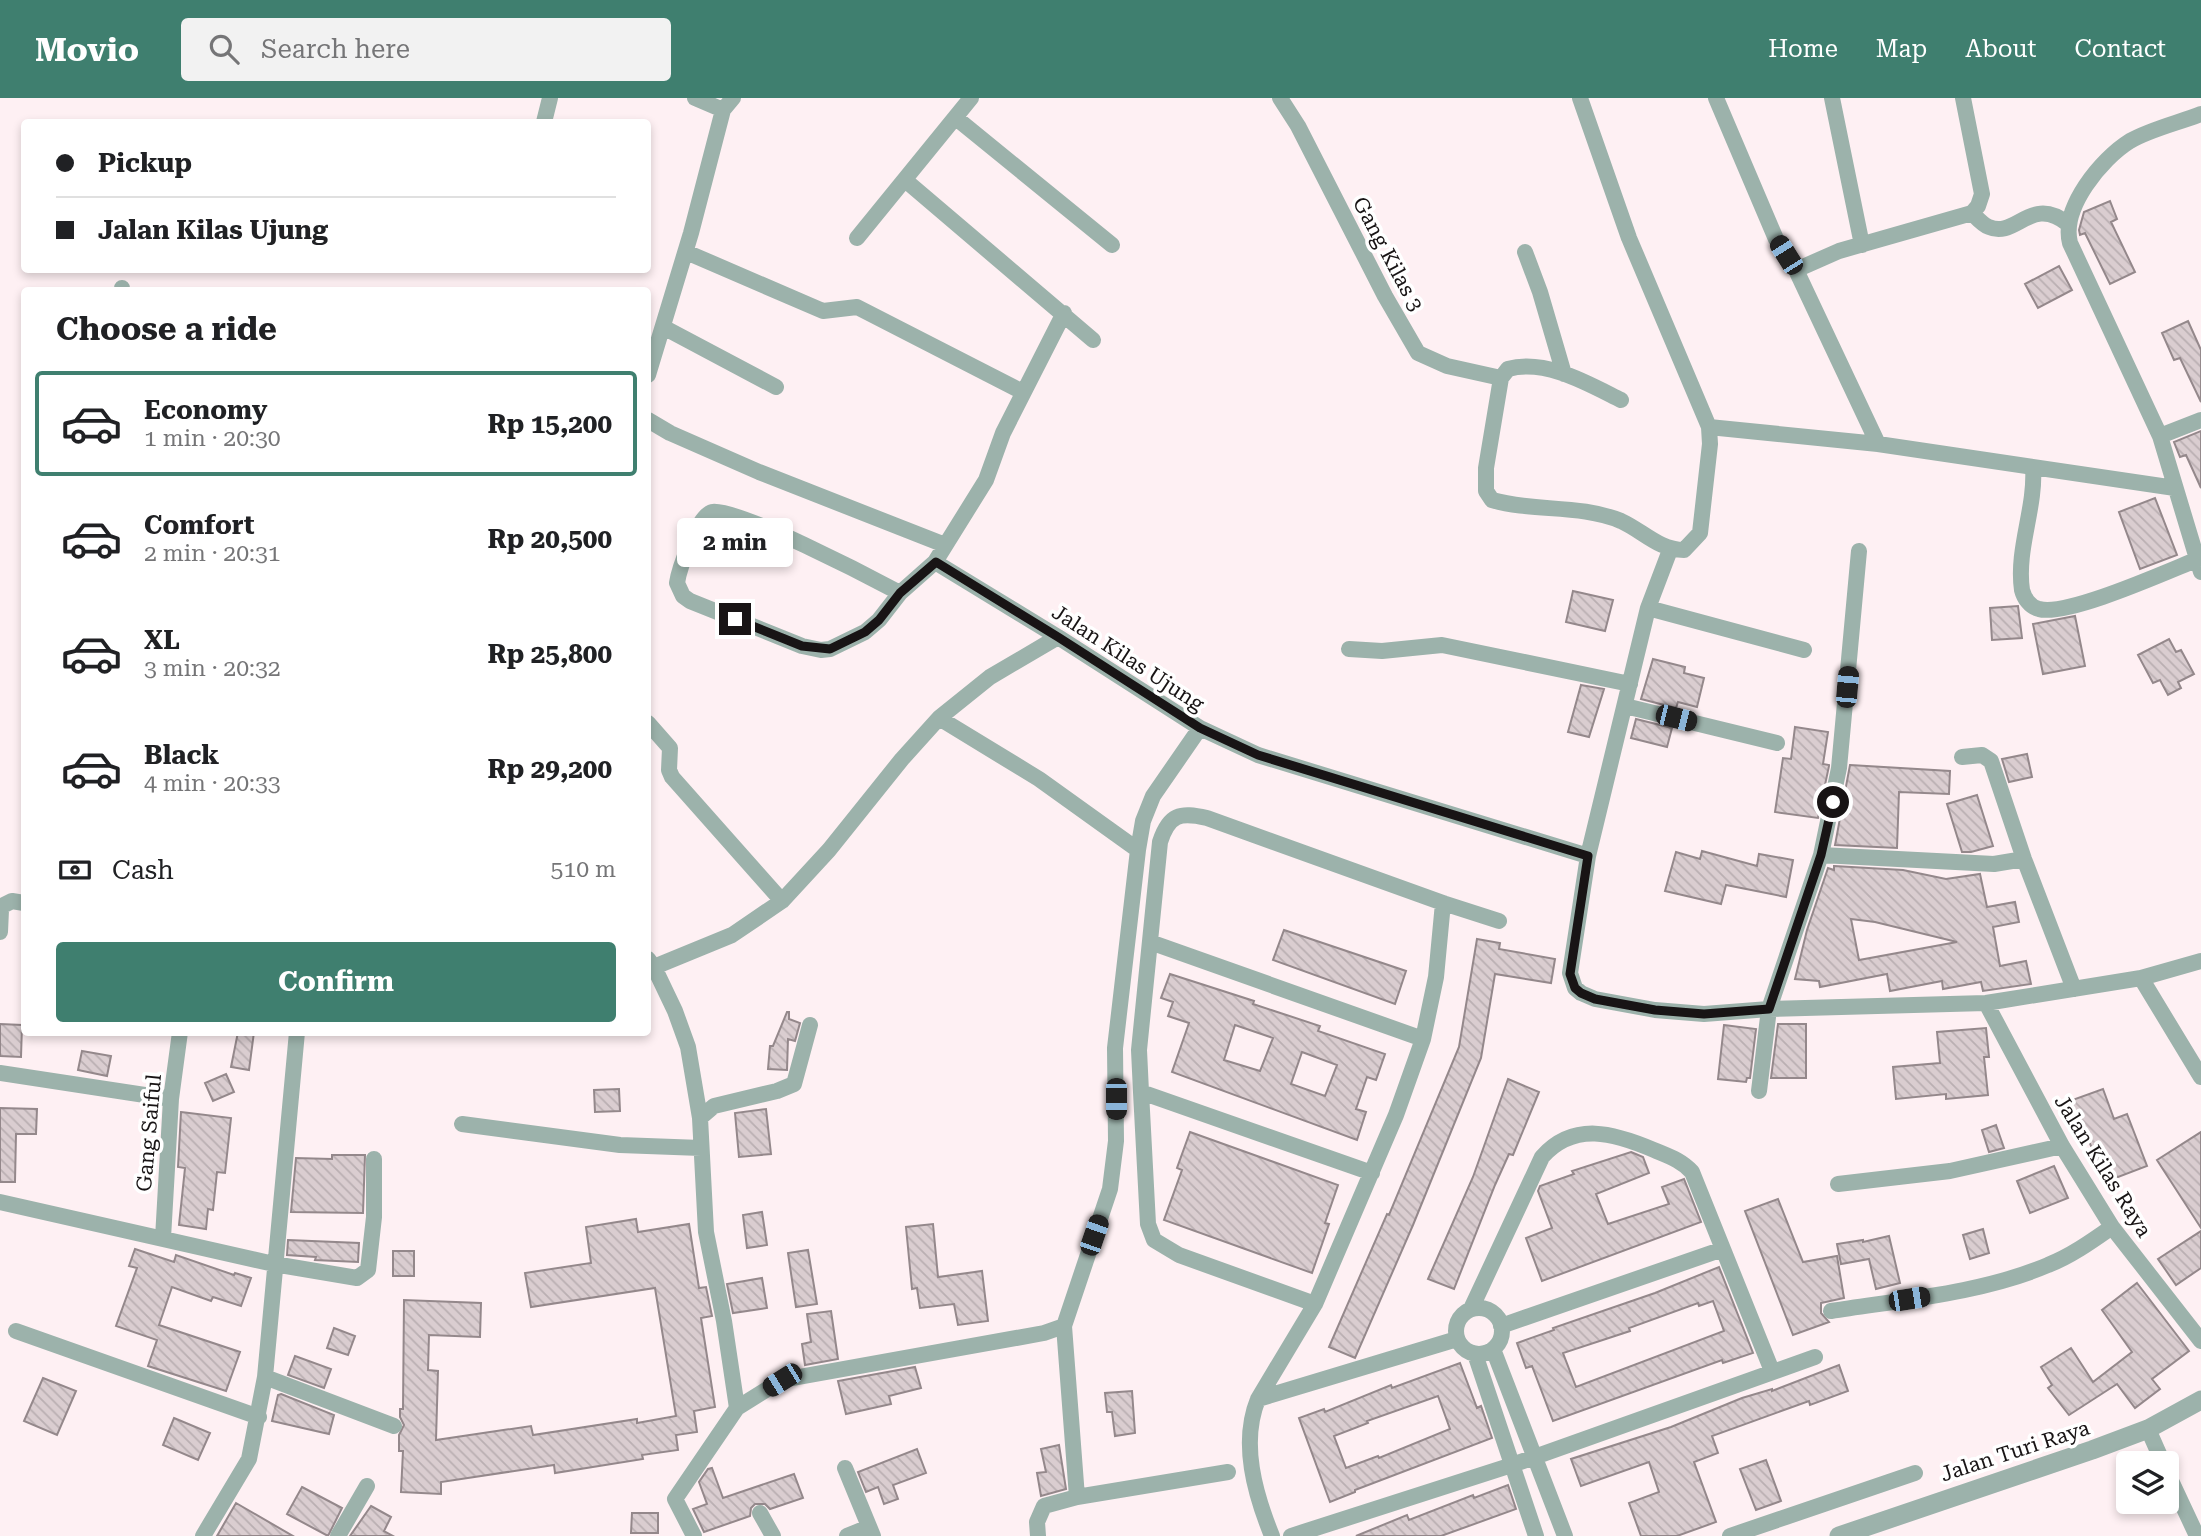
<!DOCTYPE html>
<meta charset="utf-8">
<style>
:root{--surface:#fff;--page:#f2f2f2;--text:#202124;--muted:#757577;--line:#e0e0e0;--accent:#3f7f6f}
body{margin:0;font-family:"Roboto Serif",serif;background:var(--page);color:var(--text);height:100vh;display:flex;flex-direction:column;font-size:26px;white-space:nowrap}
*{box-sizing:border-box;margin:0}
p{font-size:23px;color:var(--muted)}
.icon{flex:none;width:38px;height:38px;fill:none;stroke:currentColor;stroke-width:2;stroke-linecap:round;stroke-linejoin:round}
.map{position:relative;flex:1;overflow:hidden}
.details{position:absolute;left:21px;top:189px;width:630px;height:749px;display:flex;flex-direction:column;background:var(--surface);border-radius:7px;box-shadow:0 4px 10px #0003}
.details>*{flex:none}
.top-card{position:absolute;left:21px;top:21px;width:630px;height:154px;border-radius:7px;box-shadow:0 4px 10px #0003;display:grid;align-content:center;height:154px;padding:0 35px;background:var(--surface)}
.buttons{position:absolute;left:2116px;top:1353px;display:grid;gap:14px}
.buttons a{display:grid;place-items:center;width:63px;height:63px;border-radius:7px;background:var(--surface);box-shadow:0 4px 10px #0003;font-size:35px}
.end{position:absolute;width:32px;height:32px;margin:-16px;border:9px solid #181415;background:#fff;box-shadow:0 0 0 4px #fff}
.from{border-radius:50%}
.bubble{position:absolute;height:49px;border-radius:7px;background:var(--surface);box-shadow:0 4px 10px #0003;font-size:23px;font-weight:700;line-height:49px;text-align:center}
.car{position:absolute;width:21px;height:42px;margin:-21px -10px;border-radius:9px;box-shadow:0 0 5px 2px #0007;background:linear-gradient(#222 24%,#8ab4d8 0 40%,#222 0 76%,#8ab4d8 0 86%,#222 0)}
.top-card b{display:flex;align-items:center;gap:24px;height:66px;font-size:26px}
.top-card b+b{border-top:2px solid var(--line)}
.top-card i{width:18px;height:18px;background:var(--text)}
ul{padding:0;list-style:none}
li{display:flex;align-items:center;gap:21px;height:105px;margin:0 14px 10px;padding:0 21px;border:4px solid transparent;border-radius:7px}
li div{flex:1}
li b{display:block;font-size:26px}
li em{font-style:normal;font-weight:700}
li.current{border-color:var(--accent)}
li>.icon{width:63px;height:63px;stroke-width:1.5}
h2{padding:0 35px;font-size:32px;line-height:84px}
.pay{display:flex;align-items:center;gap:18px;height:77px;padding:0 35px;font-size:26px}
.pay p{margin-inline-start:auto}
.action{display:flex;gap:14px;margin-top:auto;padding:14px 35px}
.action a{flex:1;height:80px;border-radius:7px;background:var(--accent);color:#fff;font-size:28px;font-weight:700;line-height:80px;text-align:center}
header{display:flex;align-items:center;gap:42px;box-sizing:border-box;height:98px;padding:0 35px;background:var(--accent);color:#fff}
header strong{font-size:33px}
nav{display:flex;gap:38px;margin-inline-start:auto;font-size:24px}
.search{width:490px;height:63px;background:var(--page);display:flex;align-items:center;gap:18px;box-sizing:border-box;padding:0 24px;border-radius:7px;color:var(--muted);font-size:26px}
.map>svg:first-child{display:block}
.building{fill:url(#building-back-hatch);stroke:#94888b;stroke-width:2;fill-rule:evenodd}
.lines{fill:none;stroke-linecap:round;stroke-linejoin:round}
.minor{stroke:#9cb2ab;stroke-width:16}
.tertiary{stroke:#9cb2ab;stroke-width:19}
.route{stroke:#181415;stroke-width:9}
.labels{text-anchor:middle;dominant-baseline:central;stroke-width:7;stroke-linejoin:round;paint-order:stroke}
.street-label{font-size:21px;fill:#181415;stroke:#fff}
</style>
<header>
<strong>Movio</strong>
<div class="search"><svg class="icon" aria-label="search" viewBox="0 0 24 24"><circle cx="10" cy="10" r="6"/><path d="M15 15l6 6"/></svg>Search here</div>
<nav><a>Home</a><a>Map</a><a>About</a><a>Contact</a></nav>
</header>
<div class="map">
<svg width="2201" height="1438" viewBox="0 0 2201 1438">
<defs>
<pattern id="building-back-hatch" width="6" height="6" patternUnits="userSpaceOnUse" patternTransform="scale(1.75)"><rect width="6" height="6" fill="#dacdd0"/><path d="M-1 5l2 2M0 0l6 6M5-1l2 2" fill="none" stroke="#baafb2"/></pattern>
</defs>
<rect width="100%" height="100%" fill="#fef0f3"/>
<path class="building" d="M 2110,103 L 2117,121 L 2111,124 L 2135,174 L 2110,186 L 2085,135 L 2080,137 L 2079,132 L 2084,114 Z
M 2059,168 L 2072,192 L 2038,210 L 2025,186 Z
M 2188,223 L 2201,252 L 2201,304 L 2180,260 L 2174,262 L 2162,235 Z
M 2201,333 L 2201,390 L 2186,357 L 2180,359 L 2174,344 Z
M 2155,400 L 2177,457 L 2140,471 L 2119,414 Z
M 1573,493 L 1613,502 L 1605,533 L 1566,524 Z
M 2018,508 L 2022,540 L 1992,542 L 1990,510 Z
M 2075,518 L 2085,568 L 2043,576 L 2033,526 Z
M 2169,541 L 2176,554 L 2181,552 L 2194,576 L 2178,584 L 2181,590 L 2168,597 L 2160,582 L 2153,585 L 2138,557 Z
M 1653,561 L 1685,569 L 1684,575 L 1704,580 L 1697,609 L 1678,604 L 1676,610 L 1641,601 Z
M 1581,587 L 1604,591 L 1589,639 L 1568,634 Z
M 1636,621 L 1672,630 L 1667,649 L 1631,640 Z
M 1795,629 L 1828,634 L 1823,666 L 1829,667 L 1829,668 L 1818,720 L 1775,714 L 1783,660 L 1791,661 Z
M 2027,656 L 2032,679 L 2009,684 L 2002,661 Z
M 1850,667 L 1950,673 L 1949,696 L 1899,694 L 1897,750 L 1835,747 Z
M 1977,697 L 1993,748 L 1971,754 L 1962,754 L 1947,706 Z
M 1702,753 L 1757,768 L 1759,756 L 1793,762 L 1786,799 L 1726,787 L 1721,806 L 1665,793 L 1676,754 L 1700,761 Z
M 1834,768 L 1903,772 L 1946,781 L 1980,776 L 1987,809 L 2015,804 L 2019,824 L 1993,829 L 2000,868 L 2026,863 L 2031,886 L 1983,893 L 1981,884 L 1943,891 L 1942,883 L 1890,893 L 1887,876 L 1820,889 L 1819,883 L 1795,881 L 1807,832 L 1828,770 L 1834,772 ZM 1851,821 L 1875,824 L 1957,844 L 1859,862 Z
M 1284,832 L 1406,873 L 1395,906 L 1273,862 Z
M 1477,841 L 1500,845 L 1499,851 L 1555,861 L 1551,885 L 1495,876 L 1481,960 L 1413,1127 L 1355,1260 L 1329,1249 L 1387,1116 L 1389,1117 L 1459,949 Z
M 1170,876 L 1254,903 L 1253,906 L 1320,928 L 1318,933 L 1385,956 L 1376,982 L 1367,979 L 1356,1011 L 1366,1014 L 1357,1042 L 1172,974 L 1189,925 L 1168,918 L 1173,904 L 1161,900 ZM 1235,927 L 1273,940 L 1260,973 L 1224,962 ZM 1302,954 L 1337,967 L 1325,998 L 1291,986 Z
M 787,914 L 789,914 L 789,921 L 800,925 L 795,943 L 788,941 L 787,972 L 768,971 L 770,948 L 773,948 Z
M 0,926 L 22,927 L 21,959 L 0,958 Z
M 1778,926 L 1806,926 L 1806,980 L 1771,980 Z
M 1724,927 L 1756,931 L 1750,980 L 1747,980 L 1746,984 L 1718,981 Z
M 1986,930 L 1989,959 L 1984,959 L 1988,997 L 1946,1001 L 1946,996 L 1896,1001 L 1893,969 L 1940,965 L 1937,934 Z
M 238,934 L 254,934 L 249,972 L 231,969 Z
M 82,953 L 111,958 L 107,978 L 78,972 Z
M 226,976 L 234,994 L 213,1003 L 205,985 Z
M 1508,981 L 1539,994 L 1513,1057 L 1509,1056 L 1495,1087 L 1454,1191 L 1428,1181 L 1473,1079 Z
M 619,991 L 620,1013 L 595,1014 L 594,992 Z
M 2103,991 L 2114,1021 L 2127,1016 L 2147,1068 L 2105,1084 L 2082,1025 L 2072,1028 L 2064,1005 Z
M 0,1010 L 37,1011 L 36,1036 L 16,1036 L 15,1084 L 0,1084 Z
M 766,1011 L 771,1056 L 739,1059 L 735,1015 Z
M 181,1014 L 231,1020 L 225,1075 L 217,1074 L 213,1112 L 208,1111 L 206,1131 L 179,1127 L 185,1070 L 178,1069 Z
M 1996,1027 L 2004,1050 L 1989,1054 L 1982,1032 Z
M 1190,1034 L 1338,1087 L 1325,1125 L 1329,1126 L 1312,1175 L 1164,1122 L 1182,1072 L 1177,1070 Z
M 2201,1034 L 2201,1130 L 2157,1062 Z
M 1631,1054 L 1643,1059 L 1649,1075 L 1596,1096 L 1608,1126 L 1669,1106 L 1662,1089 L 1684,1081 L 1701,1124 L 1542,1183 L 1526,1140 L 1552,1130 L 1538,1093 L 1540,1088 L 1574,1076 L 1572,1073 Z
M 332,1057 L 365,1057 L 363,1115 L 291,1114 L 296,1060 L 332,1061 Z
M 2054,1068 L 2068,1100 L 2030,1115 L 2017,1083 Z
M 1778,1101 L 1803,1164 L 1837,1158 L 1844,1200 L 1821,1205 L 1821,1215 L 1829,1224 L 1793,1237 L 1745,1113 Z
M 762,1114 L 767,1147 L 747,1150 L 743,1117 Z
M 636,1121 L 638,1134 L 689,1126 L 699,1190 L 706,1189 L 712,1218 L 701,1220 L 715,1309 L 694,1313 L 697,1334 L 676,1337 L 678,1352 L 642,1357 L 643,1361 L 555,1375 L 554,1367 L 441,1384 L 441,1396 L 401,1394 L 403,1353 L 399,1353 L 399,1337 L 404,1327 L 400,1319 L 400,1311 L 403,1311 L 404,1202 L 481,1205 L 480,1239 L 429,1237 L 428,1272 L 438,1273 L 436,1342 L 531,1328 L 533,1337 L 637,1321 L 637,1325 L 676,1318 L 655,1190 L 531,1209 L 525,1175 L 591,1165 L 586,1129 Z
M 933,1126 L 938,1179 L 982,1173 L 988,1223 L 958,1227 L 954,1206 L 920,1210 L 917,1190 L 912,1191 L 906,1129 Z
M 1983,1131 L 1989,1155 L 1970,1161 L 1963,1137 Z
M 2201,1133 L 2201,1170 L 2176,1187 L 2158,1161 Z
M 1889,1138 L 1900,1185 L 1876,1191 L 1869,1161 L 1841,1166 L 1837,1146 L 1863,1142 L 1863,1144 Z
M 288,1142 L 359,1145 L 358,1164 L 315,1162 L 316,1159 L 287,1157 Z
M 135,1151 L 174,1164 L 176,1157 L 234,1177 L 235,1175 L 251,1180 L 241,1208 L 213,1199 L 211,1203 L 172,1189 L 159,1227 L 240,1254 L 226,1293 L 148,1268 L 157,1242 L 116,1228 L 137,1170 L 129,1168 Z
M 808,1152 L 817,1206 L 796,1209 L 788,1155 Z
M 393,1153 L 414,1153 L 414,1178 L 393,1178 Z
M 1719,1169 L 1753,1255 L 1723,1265 L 1722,1262 L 1553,1323 L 1532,1268 L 1526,1270 L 1517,1245 L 1554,1232 L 1553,1230 L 1655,1195 ZM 1713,1203 L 1724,1233 L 1576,1289 L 1563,1255 L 1630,1233 L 1629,1230 L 1698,1205 L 1699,1208 Z
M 762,1180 L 767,1210 L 733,1215 L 727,1186 Z
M 2137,1185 L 2189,1253 L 2152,1281 L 2160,1291 L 2135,1310 L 2117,1286 L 2069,1317 L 2048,1290 L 2052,1287 L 2041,1269 L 2071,1250 L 2093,1284 L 2132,1254 L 2102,1212 Z
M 831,1213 L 838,1261 L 805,1267 L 802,1246 L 811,1244 L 807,1216 Z
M 334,1230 L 355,1238 L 348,1257 L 327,1250 Z
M 295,1258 L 331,1271 L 324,1290 L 288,1277 Z
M 1460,1265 L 1477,1310 L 1481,1308 L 1492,1340 L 1355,1392 L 1355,1394 L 1330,1404 L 1299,1320 L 1324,1311 L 1325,1314 L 1391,1287 L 1392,1290 ZM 1438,1298 L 1450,1331 L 1379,1360 L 1378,1358 L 1346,1370 L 1334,1338 L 1368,1325 L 1367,1323 Z
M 1839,1267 L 1848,1293 L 1810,1307 L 1809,1303 L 1712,1338 L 1718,1355 L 1694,1364 L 1716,1424 L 1677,1438 L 1641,1438 L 1629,1405 L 1659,1394 L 1649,1364 L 1581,1388 L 1571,1361 L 1671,1329 L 1742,1300 L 1772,1291 L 1772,1293 Z
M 915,1269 L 921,1290 L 889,1298 L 891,1306 L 846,1316 L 838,1283 Z
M 43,1280 L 76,1293 L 57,1337 L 24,1323 Z
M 1132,1293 L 1135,1335 L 1115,1338 L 1112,1314 L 1107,1314 L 1105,1295 Z
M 281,1296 L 334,1317 L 329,1336 L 272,1323 L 278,1297 Z
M 174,1320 L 210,1335 L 198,1362 L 163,1347 Z
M 1059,1347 L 1066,1391 L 1041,1398 L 1037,1375 L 1046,1374 L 1041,1351 Z
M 917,1351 L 926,1375 L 893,1387 L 898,1401 L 884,1406 L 878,1389 L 866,1394 L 858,1374 Z
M 1766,1362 L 1781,1403 L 1756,1412 L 1740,1371 Z
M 712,1370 L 723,1400 L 794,1376 L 803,1400 L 770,1411 L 765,1406 L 755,1406 L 751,1410 L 750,1418 L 704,1434 L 693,1411 L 707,1406 L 699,1384 L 708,1371 Z
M 1508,1387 L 1516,1411 L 1441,1438 L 1356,1438 L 1407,1417 L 1409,1422 L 1473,1397 L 1474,1400 Z
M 302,1389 L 342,1410 L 328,1438 L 287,1416 Z
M 236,1405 L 293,1438 L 217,1438 Z
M 371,1408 L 391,1419 L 384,1433 L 393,1438 L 350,1438 Z
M 632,1415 L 658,1415 L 658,1435 L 631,1435 Z"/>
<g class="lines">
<path class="minor" d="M 695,0 L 723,12
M 1280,0 L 1298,28 L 1385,198 L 1418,255 L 1447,268 L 1501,280
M 1580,0 L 1629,140 L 1709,329 L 1878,346 L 2175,390
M 1716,0 L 1776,141 L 1796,172 L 1878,346
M 1832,0 L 1862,147
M 2201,16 C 2178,25 2151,31 2130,43 C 2101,61 2061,110 2070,145 L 2160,338 L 2201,474
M 956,20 L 1112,147
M 544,24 L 550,0
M 905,82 L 1093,242
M 1972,115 C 1977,120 1983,127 1989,129 C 2016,141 2031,96 2068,126
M 857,140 L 971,0
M 686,154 L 823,213 L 857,209 L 1023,294
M 1525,154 L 1540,194 L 1564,276
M 1796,172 L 1839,153 L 1972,115 L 1978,108 L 1982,96 L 1963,0
M 122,192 L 122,190
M 663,229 L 776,289
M 648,277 L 691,135 L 723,12 L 733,0
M 1621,302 C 1589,286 1545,260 1508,271 L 1501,280 L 1486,370 L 1486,393 L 1492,402 C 1533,414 1580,406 1621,423 C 1643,433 1659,452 1684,452 L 1700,435 L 1710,346 L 1709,329
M 648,322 L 670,335 L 759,374 L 945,447
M 2160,338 L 2201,322
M 2033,369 C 2036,410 2016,451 2022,492 C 2024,500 2030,509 2039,511 C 2066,519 2166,474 2196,462
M 1670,452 L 1648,510 L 1588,758 L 1570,875 L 1575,890 L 1581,895 L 1595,901 L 1655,912 L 1704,916 L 1769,911 L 1986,905 L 2141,880 L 2201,863
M 935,464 L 1058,539 L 1200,630 L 1258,657 L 1588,758
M 900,495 C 872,480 736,409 712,414 C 698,417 679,471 677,485 L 683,498 L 690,503 L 802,548 L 821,552 L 830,551 L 865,534 L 879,522 L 900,495 L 935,464 L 986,382 L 1003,335 L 1064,215
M 1648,510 L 1804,552
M 1349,551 L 1382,553 L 1442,547 L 1630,586
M 1625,608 L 1777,645
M 939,620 L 1039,681 L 1138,752
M 648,625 L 670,650 L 669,672 L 672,679 L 782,803
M 1962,659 L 1982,657 L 1991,663 L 2024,761 L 2074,891
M 1821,757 L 1994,766 L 2024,761
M 0,834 L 1,812 L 4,807 L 12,803 L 24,805
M 1150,844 L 1423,941
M 648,861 L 654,869 L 675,913 L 688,949 L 700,1020 L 706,1134 L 724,1223 L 737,1310
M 654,869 L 732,837 L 782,803 L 829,752 L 902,661 L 939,620 L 990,579 L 1058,539
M 2141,880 L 2201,979
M 1986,905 L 2062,1048 L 2112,1129 L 2201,1243
M 0,975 L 171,1001
M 1759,993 L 1769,911 L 1821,757 L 1839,670 L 1859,453
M 1141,994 L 1148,1126 L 1154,1142 L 1179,1157 L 1315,1206
M 700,1020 L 714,1008 L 777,993 L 794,986 L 810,927
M 462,1026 L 620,1047 L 701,1050
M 1372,1075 L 1141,994 L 1139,952 L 1160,744 C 1169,716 1180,714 1207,720 L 1443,805 L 1499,823
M 1838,1086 L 1950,1073 L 2062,1048
M 0,1104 L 274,1166 L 357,1180 L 368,1172 L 374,1119 L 374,1061
M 163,1140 L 171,1001 L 180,934
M1456 1233a23 23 0 1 1 46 0a23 23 0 1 1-46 0Z
M 1471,1211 L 1542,1059 C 1574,1023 1614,1035 1654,1052 C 1668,1058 1681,1062 1692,1074 L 1772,1273
M 1831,1213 C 1900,1202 1983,1195 2048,1167 C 2071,1158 2092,1143 2112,1129
M 1064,1228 L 1077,1399
M 1501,1228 L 1723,1151
M 16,1233 L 259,1319
M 1493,1251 L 1565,1438
M 1475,1256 L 1536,1438
M 265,1279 L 394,1328
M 1258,1301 L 1457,1241
M 2148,1331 L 2163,1365
M 845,1370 L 873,1438
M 2166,1372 L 2197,1438
M 760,1415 L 773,1438
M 203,1438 L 249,1361 L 265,1279 L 297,934
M 338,1438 L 367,1388
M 694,1438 L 675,1401 L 737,1310 L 782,1282 L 1044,1235 L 1064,1228 L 1110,1091 L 1116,1043 L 1115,950 L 1138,752 L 1143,723 L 1153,698 L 1200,630
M 847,1438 L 869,1429
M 1038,1438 L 1037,1424 L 1044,1408 L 1077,1399 L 1228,1374
M 1272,1438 C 1255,1396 1240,1345 1258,1301 L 1315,1206 L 1396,1017 L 1423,941 L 1436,879 L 1443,805
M 1291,1438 L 1512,1367 L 1815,1259
M 1730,1438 L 1915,1375"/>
<path class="tertiary" d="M 1839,1438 L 2092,1352 L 2148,1331 L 2201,1302"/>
</g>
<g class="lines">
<path class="route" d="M 735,521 L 802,548 L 830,551 L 865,534 L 879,522 L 900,495 L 936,464 L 1058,539 L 1200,630 L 1258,657 L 1588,758 L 1570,876 L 1575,890 L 1581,895 L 1595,901 L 1655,912 L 1704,916 L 1769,911 L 1821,757 L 1833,704"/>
</g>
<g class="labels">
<g class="street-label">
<text transform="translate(1388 156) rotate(62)">Gang Kilas 3</text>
<text transform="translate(1128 560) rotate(33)">Jalan Kilas Ujung</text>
<text transform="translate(149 1035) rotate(-85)">Gang Saiful</text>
<text transform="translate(2103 1068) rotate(58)">Jalan Kilas Raya</text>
<text transform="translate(2015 1353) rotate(-18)">Jalan Turi Raya</text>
</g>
</g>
</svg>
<div class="buttons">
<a><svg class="icon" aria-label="layers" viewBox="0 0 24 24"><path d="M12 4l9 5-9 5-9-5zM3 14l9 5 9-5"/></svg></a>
</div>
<i class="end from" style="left:1833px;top:704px"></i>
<i class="end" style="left:735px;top:521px"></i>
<div class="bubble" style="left:677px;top:420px;width:116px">2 min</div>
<i class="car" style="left:1786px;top:157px;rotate:328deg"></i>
<i class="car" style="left:1847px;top:589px;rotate:5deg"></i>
<i class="car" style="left:1676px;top:620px;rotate:104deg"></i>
<i class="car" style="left:1116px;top:1001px;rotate:180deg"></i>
<i class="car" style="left:1094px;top:1137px;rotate:19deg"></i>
<i class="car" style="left:1909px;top:1201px;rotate:81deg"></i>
<i class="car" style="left:782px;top:1282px;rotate:238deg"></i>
<div class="top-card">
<b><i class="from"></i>Pickup</b>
<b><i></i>Jalan Kilas Ujung</b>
</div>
<section class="details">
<h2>Choose a ride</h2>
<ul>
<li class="current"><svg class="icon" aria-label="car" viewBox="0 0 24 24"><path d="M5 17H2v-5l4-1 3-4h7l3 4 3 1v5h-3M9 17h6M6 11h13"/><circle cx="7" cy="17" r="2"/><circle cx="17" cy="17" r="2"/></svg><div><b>Economy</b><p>1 min · 20:30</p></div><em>Rp 15,200</em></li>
<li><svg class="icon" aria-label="car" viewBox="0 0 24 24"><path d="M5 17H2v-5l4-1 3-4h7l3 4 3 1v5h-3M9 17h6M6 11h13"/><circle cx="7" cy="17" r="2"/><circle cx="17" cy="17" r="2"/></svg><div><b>Comfort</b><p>2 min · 20:31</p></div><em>Rp 20,500</em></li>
<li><svg class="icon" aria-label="car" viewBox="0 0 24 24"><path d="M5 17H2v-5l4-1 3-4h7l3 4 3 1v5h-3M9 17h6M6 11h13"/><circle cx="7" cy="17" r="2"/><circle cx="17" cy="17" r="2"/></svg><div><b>XL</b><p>3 min · 20:32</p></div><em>Rp 25,800</em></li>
<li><svg class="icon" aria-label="car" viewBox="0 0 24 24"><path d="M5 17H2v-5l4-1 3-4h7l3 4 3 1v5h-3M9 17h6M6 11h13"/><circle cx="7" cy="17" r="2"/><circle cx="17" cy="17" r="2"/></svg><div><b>Black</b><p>4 min · 20:33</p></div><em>Rp 29,200</em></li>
</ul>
<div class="pay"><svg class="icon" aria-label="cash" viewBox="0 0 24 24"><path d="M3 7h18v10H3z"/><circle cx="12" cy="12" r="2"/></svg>Cash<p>510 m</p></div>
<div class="action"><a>Confirm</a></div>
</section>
</div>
